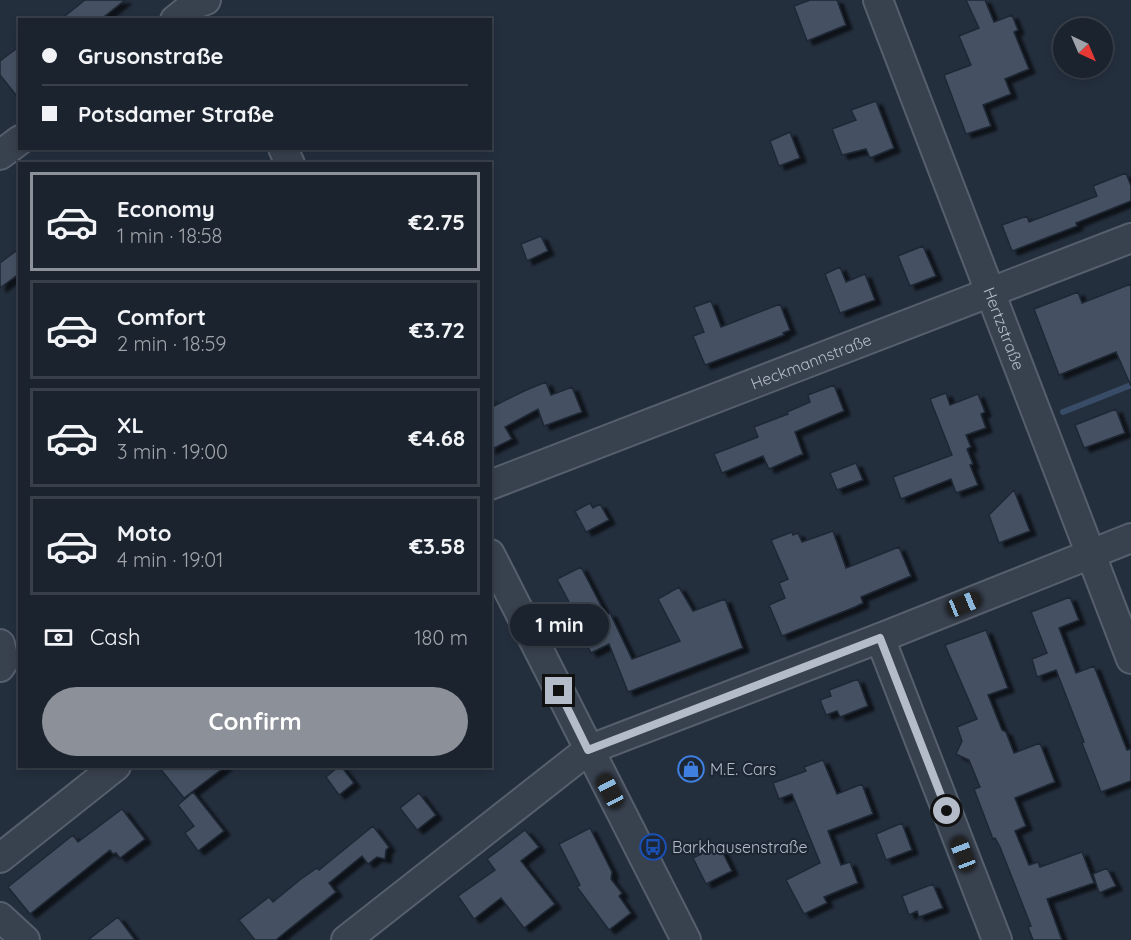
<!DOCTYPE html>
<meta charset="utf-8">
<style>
:root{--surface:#1b232e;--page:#282f3a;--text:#f1f3f6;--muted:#a0a4aa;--line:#39404a;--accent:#8c9099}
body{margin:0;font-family:Quicksand,sans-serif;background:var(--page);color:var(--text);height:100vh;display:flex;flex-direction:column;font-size:22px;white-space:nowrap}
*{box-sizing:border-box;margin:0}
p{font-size:20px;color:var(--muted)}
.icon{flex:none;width:33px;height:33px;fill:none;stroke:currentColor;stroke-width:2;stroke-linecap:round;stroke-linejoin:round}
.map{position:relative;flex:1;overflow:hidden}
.panel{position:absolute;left:18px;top:162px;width:474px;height:606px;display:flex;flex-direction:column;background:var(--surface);border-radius:0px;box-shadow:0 3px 9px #0003,0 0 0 2px var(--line)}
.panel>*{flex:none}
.hud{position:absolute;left:18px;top:18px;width:474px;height:132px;border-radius:0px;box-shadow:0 3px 9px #0003,0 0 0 2px var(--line);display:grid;align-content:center;height:132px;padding:0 24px;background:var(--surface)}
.needle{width:39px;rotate:136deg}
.tools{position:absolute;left:1053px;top:18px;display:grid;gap:12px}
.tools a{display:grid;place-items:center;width:60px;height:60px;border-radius:50%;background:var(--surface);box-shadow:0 3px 9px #0003,0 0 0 2px var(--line);font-size:30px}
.end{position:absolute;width:27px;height:27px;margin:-14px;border:8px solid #b4bcc9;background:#111;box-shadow:0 0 0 3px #111}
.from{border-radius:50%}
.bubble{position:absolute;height:42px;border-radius:21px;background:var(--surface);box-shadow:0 3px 9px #0003,0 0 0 2px var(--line);font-size:20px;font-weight:800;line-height:42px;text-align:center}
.car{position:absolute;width:18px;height:36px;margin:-18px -9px;border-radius:8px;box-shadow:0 0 4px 2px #0007;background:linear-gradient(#222 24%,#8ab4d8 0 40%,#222 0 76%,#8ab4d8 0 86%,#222 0)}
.hud b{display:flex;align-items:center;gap:21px;height:57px;font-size:22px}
.hud b+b{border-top:2px solid var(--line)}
.hud i{width:15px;height:15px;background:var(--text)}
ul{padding:10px 0 0;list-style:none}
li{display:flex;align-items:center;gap:18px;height:99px;margin:0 12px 9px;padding:0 12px;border:3px solid var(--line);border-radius:0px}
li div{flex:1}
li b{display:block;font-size:22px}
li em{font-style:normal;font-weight:800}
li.on{border-color:var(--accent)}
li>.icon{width:54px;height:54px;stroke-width:1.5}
.pay{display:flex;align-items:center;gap:15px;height:66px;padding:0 24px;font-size:22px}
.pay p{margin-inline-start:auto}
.cta{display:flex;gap:12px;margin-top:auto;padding:12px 24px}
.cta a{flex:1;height:69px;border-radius:36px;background:var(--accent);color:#fff;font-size:24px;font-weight:800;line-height:69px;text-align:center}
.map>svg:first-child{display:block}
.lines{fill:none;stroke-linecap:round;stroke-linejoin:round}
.stream{stroke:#394c67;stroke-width:6}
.building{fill:#455162;stroke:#1f2835;stroke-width:1.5;filter:url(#shadow)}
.minor-casing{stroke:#565f6c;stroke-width:32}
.minor{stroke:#38414e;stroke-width:28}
.route{stroke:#b4bcc9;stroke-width:8}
.labels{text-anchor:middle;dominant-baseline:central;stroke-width:4.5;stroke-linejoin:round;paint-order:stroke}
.street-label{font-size:16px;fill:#b4bcc9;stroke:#1d2633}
.poi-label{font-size:16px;fill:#b4bcc9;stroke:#1d2633;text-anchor:start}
</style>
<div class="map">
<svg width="1131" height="940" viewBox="0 0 1131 940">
<defs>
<filter id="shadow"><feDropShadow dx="6" dy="4" stdDeviation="1.5" flood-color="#0009"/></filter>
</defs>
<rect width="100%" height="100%" fill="#242f3e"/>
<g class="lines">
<path class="stream" d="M 1063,412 L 1131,385"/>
</g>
<path class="building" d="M 85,0 L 125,0 L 100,20 L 60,20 Z
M 810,0 L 837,0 L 846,25 L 807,41 L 794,6 Z
M 966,0 L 985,0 L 994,22 L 1012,15 L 1018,30 L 1014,32 L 1029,69 L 1005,79 L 1011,94 L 983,105 L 991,126 L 966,134 L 944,75 L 971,65 L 959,36 L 979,28 Z
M 20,46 L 20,100 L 0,75 L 0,61 Z
M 876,101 L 894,148 L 870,158 L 866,149 L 842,155 L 832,129 L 856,120 L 851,110 Z
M 790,132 L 800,158 L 779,166 L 770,141 Z
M 1126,173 L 1131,186 L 1131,201 L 1076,223 L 1077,226 L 1012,251 L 1002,225 L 1027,216 L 1029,222 L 1097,196 L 1093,186 Z
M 541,236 L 548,251 L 527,261 L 521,244 Z
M 923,246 L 936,276 L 910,286 L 898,256 Z
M 20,248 L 20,273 L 0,288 L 0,263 Z
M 840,267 L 846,282 L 865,274 L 875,300 L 840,313 L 825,274 Z
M 1131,284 L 1131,386 L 1116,352 L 1059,375 L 1034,309 L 1078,292 L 1082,303 Z
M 711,301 L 721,327 L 780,304 L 790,330 L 783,333 L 784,335 L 705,365 L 693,336 L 704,332 L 694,307 Z
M 546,382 L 551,395 L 572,387 L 582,412 L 544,426 L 538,409 L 505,427 L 512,439 L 490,450 L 490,398 L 494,406 L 524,391 Z
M 834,385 L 844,411 L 795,432 L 803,454 L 769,469 L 763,456 L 722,473 L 714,454 L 758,437 L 754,427 L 788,414 L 787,412 L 810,402 L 808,395 Z
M 946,393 L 950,405 L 978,394 L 985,412 L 981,414 L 986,428 L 966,435 L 971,447 L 967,449 L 973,464 L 970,465 L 978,485 L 956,493 L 951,479 L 901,499 L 893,477 L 952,455 L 930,399 Z
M 1116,409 L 1125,433 L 1084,448 L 1075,425 Z
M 856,463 L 863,480 L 837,490 L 830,473 Z
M 1014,490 L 1030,531 L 999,543 L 989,515 Z
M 590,503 L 593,508 L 600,504 L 609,520 L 586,532 L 575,511 Z
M 833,531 L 846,568 L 899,547 L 911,576 L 861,597 L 863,603 L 855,607 L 782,636 L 769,605 L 785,598 L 779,583 L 788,579 L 771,540 L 792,532 L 793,535 L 798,533 L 802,542 Z
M 581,567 L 606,615 L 610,613 L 632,659 L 680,641 L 658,599 L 679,587 L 693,611 L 725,599 L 743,648 L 628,692 L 609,644 L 591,653 L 579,629 L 582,627 L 557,579 Z
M 1070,597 L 1079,620 L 1059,628 L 1076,673 L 1094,666 L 1127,750 L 1131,749 L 1131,781 L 1101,792 L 1082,743 L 1084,742 L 1056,670 L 1037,677 L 1032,659 L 1047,653 L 1031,612 Z
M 986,630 L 1008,688 L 988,695 L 1002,730 L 1006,732 L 1014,753 L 1040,743 L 1055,782 L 1015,798 L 1026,826 L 1015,831 L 1029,865 L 1038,862 L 1040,867 L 1082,852 L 1094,883 L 1047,899 L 1062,940 L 1033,940 L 1028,927 L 1031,926 L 1000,847 L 995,838 L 993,839 L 974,789 L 980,787 L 969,760 L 956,754 L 962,741 L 957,727 L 977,719 L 945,645 Z
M 858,679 L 868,706 L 840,717 L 837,711 L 826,715 L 820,700 L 831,696 L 829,690 Z
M 823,760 L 837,794 L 862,784 L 873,814 L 828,831 L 841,865 L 850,862 L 858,883 L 824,897 L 827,903 L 804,914 L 786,880 L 820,863 L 792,794 L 779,799 L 773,783 L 806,771 L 804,767 Z
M 158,766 L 226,766 L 184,798 Z
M 339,766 L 341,766 L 354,783 L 339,795 L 326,777 Z
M 193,792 L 224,831 L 198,851 L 185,833 L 194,826 L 178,805 Z
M 419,793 L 436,815 L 417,830 L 400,808 Z
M 122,809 L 145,839 L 120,858 L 116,853 L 113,854 L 110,850 L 30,914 L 8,887 L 73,835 L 78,842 Z
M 902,823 L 912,850 L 886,860 L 876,834 Z
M 373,826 L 389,847 L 386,850 L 385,859 L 377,857 L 368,864 L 362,856 L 329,883 L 336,892 L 288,930 L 276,940 L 255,940 L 239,920 L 269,897 L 273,902 L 301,879 L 317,868 L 319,870 Z
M 590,828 L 612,872 L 611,879 L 622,893 L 619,896 L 631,913 L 609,930 L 577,887 L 580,885 L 559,844 Z
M 525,830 L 539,847 L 521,861 L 555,904 L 524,928 L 501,898 L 474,919 L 458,896 L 495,870 L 487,859 Z
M 719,845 L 732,871 L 706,884 L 693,858 Z
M 1107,868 L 1116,886 L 1099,893 L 1093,874 Z
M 933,884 L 943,908 L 919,917 L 917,911 L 909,915 L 902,896 Z
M 118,917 L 135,940 L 88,940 Z"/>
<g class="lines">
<g class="minor-casing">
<g id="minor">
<path id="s1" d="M 878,0 L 1131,659"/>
<path d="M 175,20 L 195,4 L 206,0"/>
<path d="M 283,148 L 290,164"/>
<path d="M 0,155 L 20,140"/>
<path id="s2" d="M 490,485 L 1131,238"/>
<path d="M 490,554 L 686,940"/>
<path d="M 880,638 L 997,940"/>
<path d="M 0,644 L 4,661 L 0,667"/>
<path d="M 0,858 L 116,766"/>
<path d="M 0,917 L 25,940"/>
<path d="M 346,940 L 588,750 L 880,638 L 1131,538"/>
</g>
</g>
<use href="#minor" class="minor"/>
</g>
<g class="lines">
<path class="route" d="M 559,691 L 588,750 L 880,638 L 947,811"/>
</g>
<defs>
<g id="shop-ring" transform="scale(1.35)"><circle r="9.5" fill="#1d2633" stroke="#3f7fe0" stroke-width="1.5"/><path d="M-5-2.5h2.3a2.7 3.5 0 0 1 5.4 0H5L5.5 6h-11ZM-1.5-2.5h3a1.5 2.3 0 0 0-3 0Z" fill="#3f7fe0"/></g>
<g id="bus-ring" transform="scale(1.35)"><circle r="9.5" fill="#1d2633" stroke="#1a4fb4" stroke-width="1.5"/><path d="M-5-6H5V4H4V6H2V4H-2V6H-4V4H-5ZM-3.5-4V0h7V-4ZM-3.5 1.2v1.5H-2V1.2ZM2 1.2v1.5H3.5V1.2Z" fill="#1a4fb4"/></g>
</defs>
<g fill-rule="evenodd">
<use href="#shop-ring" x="691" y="769"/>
<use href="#bus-ring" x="653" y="847"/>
</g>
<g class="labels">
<g class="street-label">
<text stroke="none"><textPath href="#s1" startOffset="352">Hertzstraße</textPath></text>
<text stroke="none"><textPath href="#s2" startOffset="344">Heckmannstraße</textPath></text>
</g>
<g class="poi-label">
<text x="710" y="769">M.E. Cars</text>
<text x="672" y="847">Barkhausenstraße</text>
</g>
</g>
</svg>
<div class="tools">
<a><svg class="needle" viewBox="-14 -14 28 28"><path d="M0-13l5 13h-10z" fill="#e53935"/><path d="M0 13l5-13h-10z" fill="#a0a4aa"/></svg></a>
</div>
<i class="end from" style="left:947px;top:811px"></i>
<i class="end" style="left:559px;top:691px"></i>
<div class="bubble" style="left:510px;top:604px;width:99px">1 min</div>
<i class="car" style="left:964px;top:604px;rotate:68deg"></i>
<i class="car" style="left:610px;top:791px;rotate:332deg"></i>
<i class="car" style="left:963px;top:854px;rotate:339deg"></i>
<div class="hud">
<b><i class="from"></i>Grusonstraße</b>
<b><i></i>Potsdamer Straße</b>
</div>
<section class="panel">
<ul>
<li class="on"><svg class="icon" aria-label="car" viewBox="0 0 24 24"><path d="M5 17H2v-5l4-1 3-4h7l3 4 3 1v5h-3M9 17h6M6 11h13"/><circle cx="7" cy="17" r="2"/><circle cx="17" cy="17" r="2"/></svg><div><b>Economy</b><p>1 min · 18:58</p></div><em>€2.75</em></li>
<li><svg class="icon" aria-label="car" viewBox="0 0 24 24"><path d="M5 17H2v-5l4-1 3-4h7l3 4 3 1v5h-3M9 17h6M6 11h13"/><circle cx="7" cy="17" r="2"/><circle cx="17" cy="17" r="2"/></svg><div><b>Comfort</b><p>2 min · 18:59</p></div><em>€3.72</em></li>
<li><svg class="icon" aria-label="car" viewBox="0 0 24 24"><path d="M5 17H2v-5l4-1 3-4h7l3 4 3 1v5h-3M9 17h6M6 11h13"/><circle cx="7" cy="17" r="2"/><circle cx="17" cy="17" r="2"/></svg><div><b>XL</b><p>3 min · 19:00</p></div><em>€4.68</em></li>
<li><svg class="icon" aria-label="car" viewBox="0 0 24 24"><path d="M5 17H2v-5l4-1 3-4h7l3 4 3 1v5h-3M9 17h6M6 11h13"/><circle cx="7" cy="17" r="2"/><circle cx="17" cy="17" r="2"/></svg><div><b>Moto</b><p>4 min · 19:01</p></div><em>€3.58</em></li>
</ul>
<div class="pay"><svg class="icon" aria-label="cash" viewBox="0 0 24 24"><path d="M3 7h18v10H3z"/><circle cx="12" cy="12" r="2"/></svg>Cash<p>180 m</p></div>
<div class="cta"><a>Confirm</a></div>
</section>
</div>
